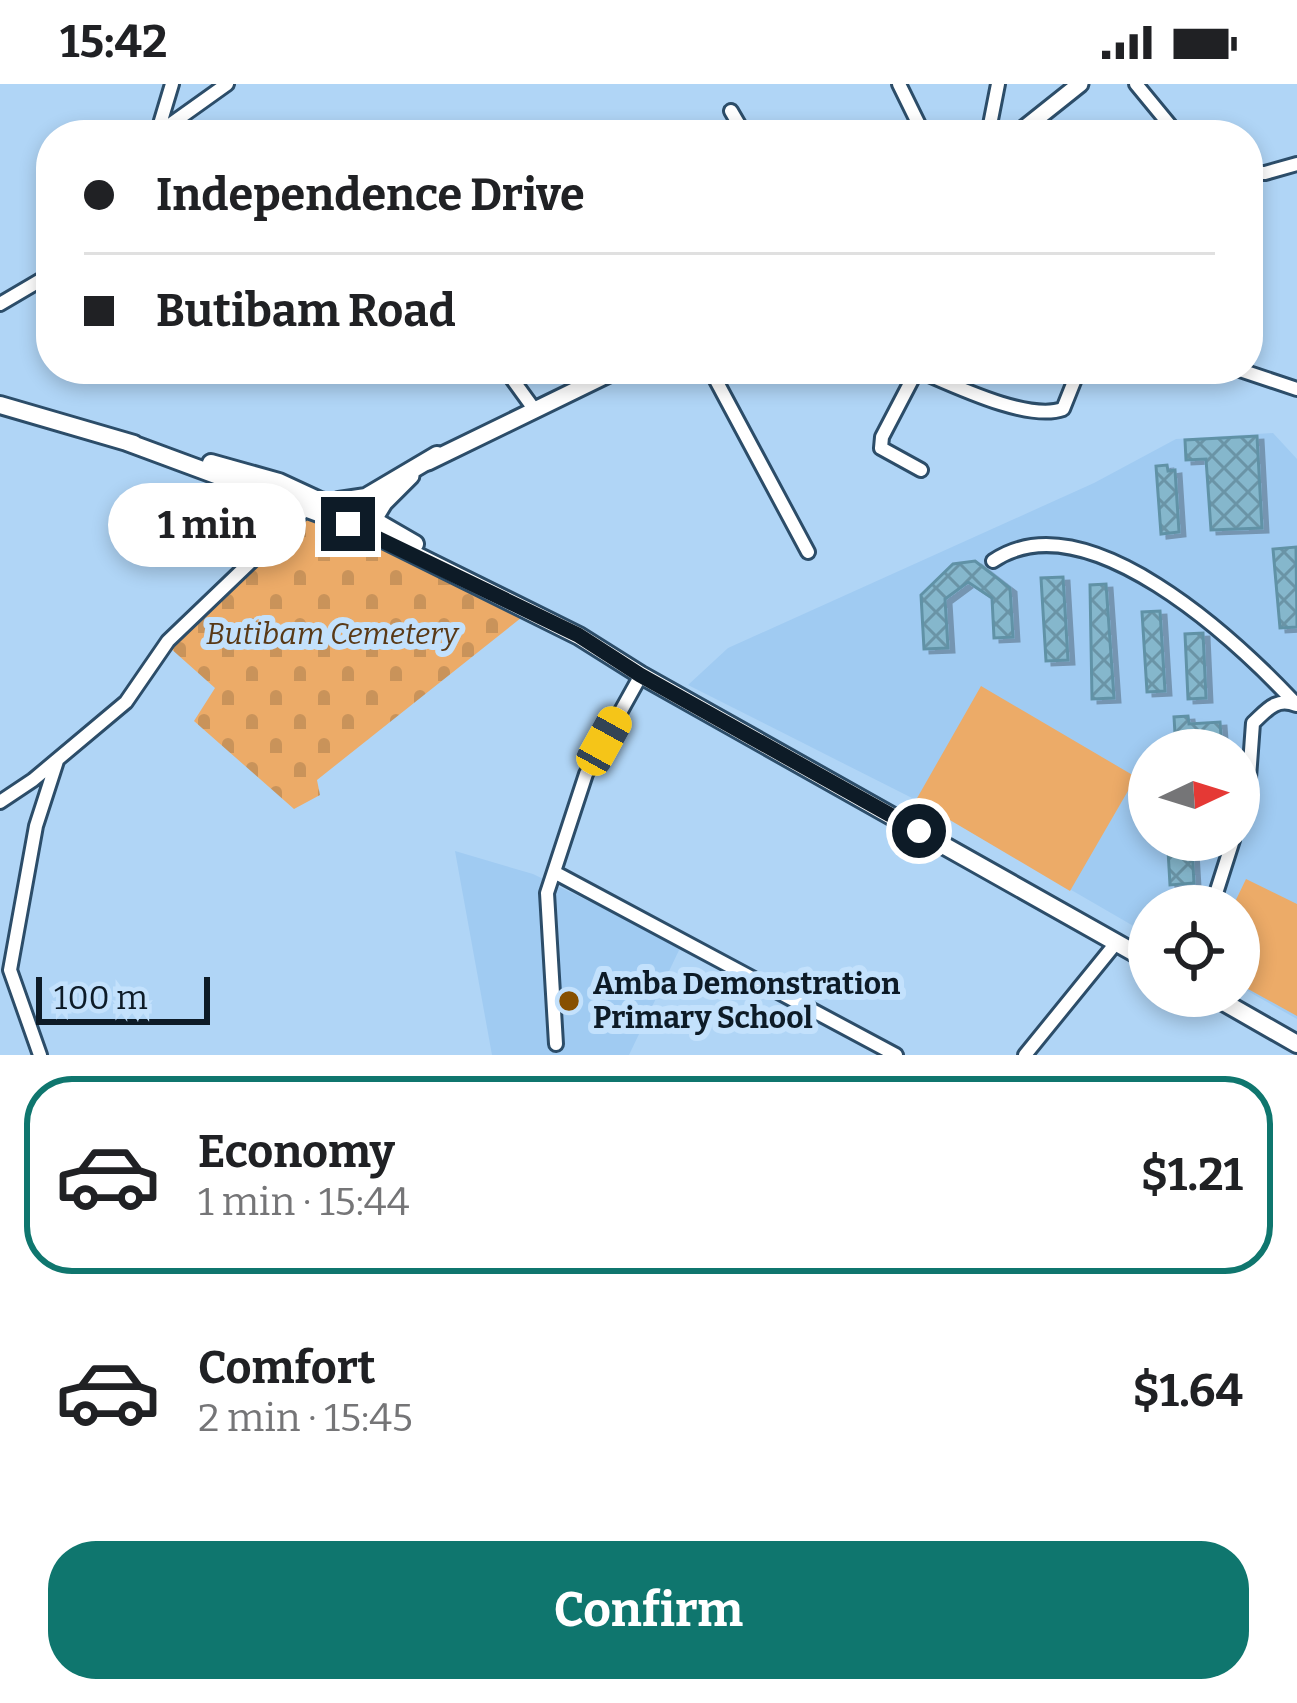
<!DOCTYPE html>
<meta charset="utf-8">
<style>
:root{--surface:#fff;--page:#f6f6f6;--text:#202124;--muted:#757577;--line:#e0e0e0;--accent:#0f766e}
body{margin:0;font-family:Bitter,serif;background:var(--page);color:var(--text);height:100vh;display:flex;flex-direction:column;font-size:45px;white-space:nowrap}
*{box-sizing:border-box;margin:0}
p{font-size:39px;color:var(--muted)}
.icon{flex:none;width:66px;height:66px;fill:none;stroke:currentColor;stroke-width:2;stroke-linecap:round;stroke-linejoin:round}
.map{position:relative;height:971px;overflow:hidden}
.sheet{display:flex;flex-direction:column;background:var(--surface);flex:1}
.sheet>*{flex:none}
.hud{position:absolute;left:36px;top:36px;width:1227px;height:264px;border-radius:48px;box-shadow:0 6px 18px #0003;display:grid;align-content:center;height:264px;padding:0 48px;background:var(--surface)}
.needle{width:78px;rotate:86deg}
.buttons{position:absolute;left:1128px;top:645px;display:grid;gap:24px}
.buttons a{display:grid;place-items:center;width:132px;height:132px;border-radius:50%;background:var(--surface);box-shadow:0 6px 18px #0003;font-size:60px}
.scale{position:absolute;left:36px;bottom:30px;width:174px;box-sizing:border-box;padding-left:12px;border:6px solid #0d1b27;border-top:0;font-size:33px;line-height:42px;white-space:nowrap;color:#0d1b27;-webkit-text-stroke:9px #c3e1fc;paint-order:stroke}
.end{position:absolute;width:54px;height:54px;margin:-27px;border:15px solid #0d1b27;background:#fff;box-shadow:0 0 0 6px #fff}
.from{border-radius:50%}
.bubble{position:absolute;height:84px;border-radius:42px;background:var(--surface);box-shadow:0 6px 18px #0003;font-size:39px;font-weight:700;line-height:84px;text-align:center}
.car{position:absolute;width:36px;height:72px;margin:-36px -18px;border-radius:15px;box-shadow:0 0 9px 3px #0007;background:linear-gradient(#f5c518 24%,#345 0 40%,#f5c518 0 76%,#345 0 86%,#f5c518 0)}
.hud b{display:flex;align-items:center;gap:42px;height:114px;font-size:45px}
.hud b+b{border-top:3px solid var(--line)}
.hud i{width:30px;height:30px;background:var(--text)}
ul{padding:21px 0 0;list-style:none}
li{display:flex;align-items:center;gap:36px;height:198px;margin:0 24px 18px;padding:0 24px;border:6px solid transparent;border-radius:48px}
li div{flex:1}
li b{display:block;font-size:45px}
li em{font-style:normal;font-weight:700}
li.active{border-color:var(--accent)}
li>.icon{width:108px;height:108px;stroke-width:1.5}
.primary-button{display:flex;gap:24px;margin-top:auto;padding:24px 48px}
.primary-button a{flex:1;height:138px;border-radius:48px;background:var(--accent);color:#fff;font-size:48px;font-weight:700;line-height:138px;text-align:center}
.status{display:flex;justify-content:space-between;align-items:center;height:84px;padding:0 60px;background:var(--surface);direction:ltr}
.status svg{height:33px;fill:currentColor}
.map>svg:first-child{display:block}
.built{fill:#a0cbf2;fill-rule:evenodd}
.grass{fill:#ecab68}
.cemetery{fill:url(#cemetery-stones)}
.building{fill:url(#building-cross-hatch);stroke:#6192a6;stroke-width:3;filter:url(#shadow)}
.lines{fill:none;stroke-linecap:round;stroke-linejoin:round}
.minor-casing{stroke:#2c4d69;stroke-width:18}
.tertiary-casing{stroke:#2c4d69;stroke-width:21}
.secondary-casing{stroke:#2c4d69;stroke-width:22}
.minor{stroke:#fff;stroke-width:12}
.tertiary{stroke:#fff;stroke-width:15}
.secondary{stroke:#fff;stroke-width:16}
.route{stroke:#0d1b27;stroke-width:15}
.poi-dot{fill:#875000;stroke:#c3e1fc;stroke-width:4.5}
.labels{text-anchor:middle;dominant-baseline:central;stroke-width:12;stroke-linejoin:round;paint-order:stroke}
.park-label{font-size:30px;font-style:italic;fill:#593916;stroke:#c3e1fc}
.poi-label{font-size:30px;font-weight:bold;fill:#0d1b27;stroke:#c3e1fc;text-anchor:start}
</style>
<div class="status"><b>15:42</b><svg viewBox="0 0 49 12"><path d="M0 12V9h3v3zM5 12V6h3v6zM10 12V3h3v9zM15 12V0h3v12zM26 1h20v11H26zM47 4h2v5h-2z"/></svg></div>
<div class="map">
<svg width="1297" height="971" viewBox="0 0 1297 971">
<defs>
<pattern id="cemetery-stones" width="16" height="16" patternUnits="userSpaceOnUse" patternTransform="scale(3)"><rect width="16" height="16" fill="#ecab68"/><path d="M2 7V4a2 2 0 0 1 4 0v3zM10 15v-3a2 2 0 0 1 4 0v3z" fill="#c9935a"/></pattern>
<pattern id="building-cross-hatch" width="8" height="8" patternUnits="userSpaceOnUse" patternTransform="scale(3)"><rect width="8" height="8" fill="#85b7cc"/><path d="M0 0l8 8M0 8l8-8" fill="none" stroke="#6b94a6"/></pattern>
<filter id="shadow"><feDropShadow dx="6" dy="4" stdDeviation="0" flood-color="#0004"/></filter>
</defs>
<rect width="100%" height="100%" fill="#b0d5f6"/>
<path class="built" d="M 1273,349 L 1297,375 L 1297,935 L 1239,902 L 1239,822 L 1149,822 L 1149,851 L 916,716 L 688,601 L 728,564 L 1094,399 L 1176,355 ZM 1149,666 L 1239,666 L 1239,756 L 1149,756 Z
M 455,767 L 533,790 L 681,862 L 629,971 L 492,971 Z"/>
<path class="grass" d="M 981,602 L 1136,693 L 1070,807 L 916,716 Z
M 1246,795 L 1297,820 L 1297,932 L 1239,900 L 1239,822 L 1233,822 Z"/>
<path class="cemetery" d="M 307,424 L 531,526 L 317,696 L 320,711 L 294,725 L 194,637 L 215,604 L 169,563 Z"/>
<path class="building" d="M 1257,352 L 1262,444 L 1211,446 L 1206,375 L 1186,376 L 1185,356 Z
M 1167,381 L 1168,387 L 1175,386 L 1179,448 L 1161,450 L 1156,382 Z
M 1296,463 L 1297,543 L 1280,544 L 1273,465 Z
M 975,477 L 1010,504 L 1013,553 L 994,554 L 992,514 L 968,498 L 945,515 L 948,564 L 924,565 L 921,511 L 953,480 Z
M 1063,493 L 1068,576 L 1046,577 L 1041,494 Z
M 1106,500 L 1114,614 L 1092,615 L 1090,501 Z
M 1160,527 L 1165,607 L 1147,608 L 1142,528 Z
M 1203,549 L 1206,614 L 1188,615 L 1185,550 Z
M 1188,632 L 1189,640 L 1220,638 L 1222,666 L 1176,666 L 1174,633 Z
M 1192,765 L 1194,799 L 1170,801 L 1168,766 Z"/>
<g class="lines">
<g class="minor-casing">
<path id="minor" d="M 899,0 L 924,51
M 1136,0 L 1178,51
M 731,27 L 745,51
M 157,50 L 227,0
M 157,50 L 172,0
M 988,51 L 998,0
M 1248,89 L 1265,89 L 1297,80
M 0,220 L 51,190
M 505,285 L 534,325
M 710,285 L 808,468
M 915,285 C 951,300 1027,338 1063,325 L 1079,285
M 1237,285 L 1297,305
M 917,286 L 882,353 L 881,364 L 921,386
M 993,477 C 1086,414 1236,556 1297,621
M 0,718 L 33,696 L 126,618 L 168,557 L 307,424
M 1239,733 L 1249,694 L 1253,639 C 1267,626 1276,613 1296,621
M 554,788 L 896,971
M 1212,822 L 1233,756
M 556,960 L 547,809 L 586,690 L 641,591
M 40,971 L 10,886 L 36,742 L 57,677
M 1025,971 L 1116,859"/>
</g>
<g class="tertiary-casing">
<path id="tertiary" d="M 1016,51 L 1080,0
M 428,378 L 619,285
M 370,442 L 384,419 L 411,392"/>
</g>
<g class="secondary-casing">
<path id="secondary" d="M 0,321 L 134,360
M 124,357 L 367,447 L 579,552 L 641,591 L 1149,877
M 211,379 L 279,398 L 320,417 L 358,427 L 415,460
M 339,417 L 366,413 L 437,371
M 1213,912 L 1297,960"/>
</g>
<use href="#minor" class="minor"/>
<use href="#tertiary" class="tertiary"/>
<use href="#secondary" class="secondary"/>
</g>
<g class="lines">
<path class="route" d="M 348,440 L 578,551 L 640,591 L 919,747"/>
</g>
<circle class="poi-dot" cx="569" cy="917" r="12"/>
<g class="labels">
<g class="park-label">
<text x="332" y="550">Butibam Cemetery</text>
</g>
<g class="poi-label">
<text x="593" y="900">Amba Demonstration<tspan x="593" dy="34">Primary School</tspan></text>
</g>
</g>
</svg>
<div class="buttons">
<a><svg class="needle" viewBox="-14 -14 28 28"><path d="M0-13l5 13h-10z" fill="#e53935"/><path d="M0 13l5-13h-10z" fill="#757577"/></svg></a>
<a><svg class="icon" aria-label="locate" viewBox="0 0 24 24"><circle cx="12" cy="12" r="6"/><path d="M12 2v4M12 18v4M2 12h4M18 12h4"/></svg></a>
</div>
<div class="scale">100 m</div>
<i class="end from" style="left:919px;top:747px"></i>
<i class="end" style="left:348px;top:440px"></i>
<div class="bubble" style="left:108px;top:399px;width:198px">1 min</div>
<i class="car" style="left:604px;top:657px;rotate:29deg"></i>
<div class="hud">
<b><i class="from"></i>Independence Drive</b>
<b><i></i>Butibam Road</b>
</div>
</div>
<section class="sheet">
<ul>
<li class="active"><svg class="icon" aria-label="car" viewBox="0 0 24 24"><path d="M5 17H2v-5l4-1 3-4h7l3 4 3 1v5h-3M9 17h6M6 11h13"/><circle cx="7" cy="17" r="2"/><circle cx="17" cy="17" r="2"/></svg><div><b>Economy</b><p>1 min · 15:44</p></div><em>$1.21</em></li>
<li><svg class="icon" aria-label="car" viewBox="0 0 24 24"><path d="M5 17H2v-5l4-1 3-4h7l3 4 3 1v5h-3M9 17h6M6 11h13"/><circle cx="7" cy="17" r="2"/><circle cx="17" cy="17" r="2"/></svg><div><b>Comfort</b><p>2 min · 15:45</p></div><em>$1.64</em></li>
</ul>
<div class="primary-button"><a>Confirm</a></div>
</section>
